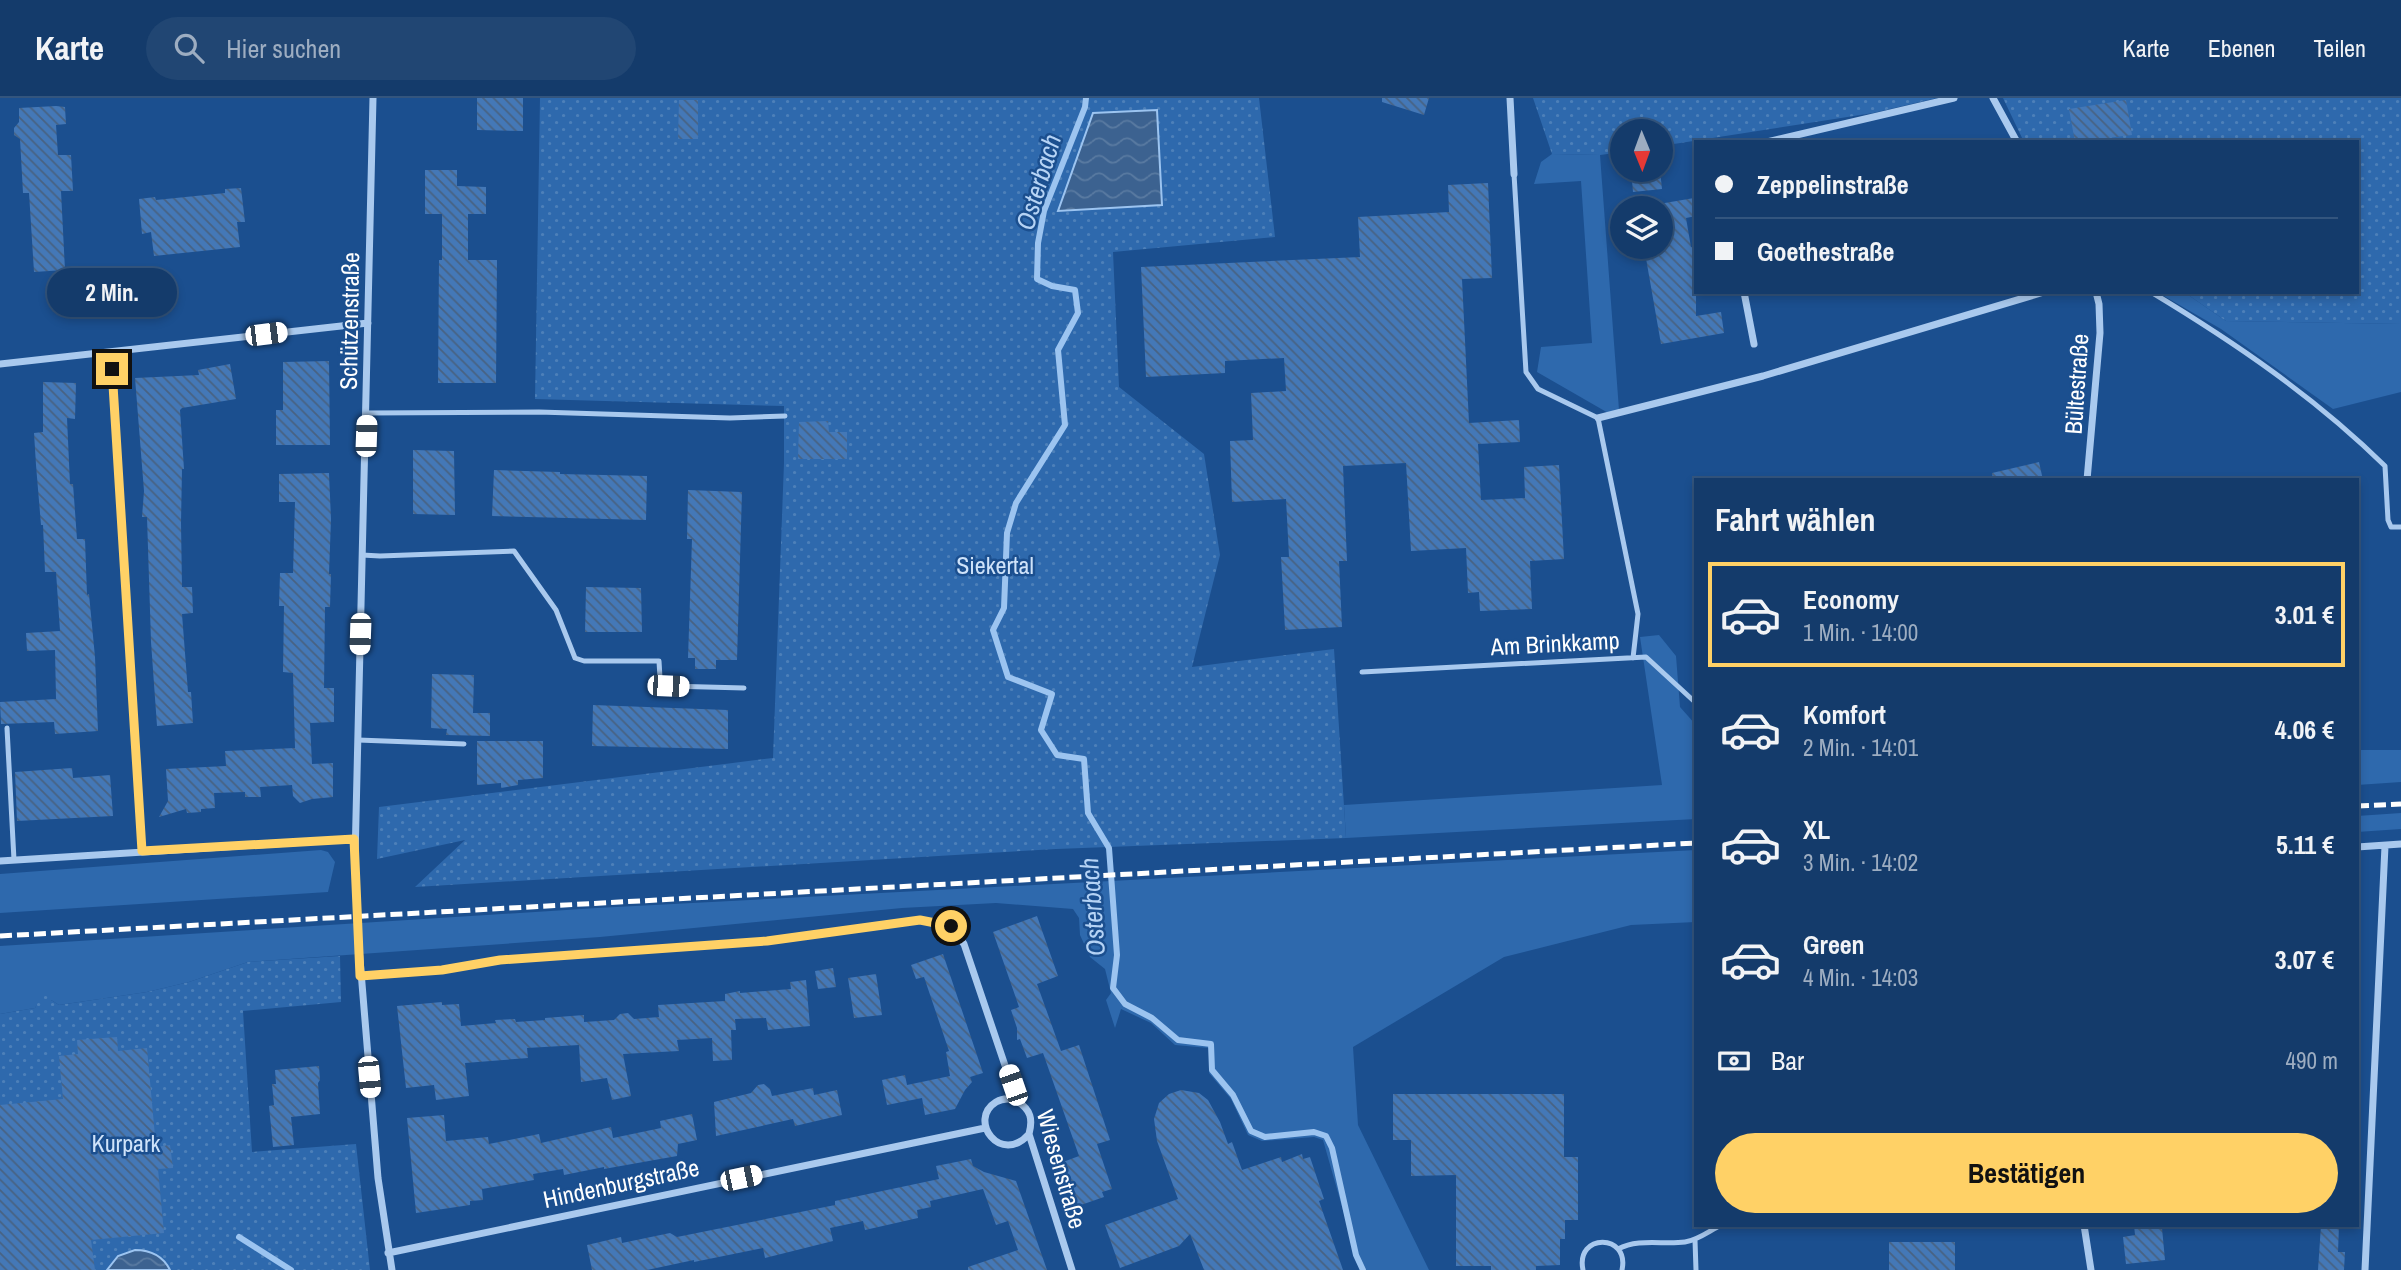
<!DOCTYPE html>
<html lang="de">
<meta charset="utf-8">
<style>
:root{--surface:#143b6b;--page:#214673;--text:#f1f3f6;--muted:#9dadc1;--line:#33557e;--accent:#ffd166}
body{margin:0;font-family:"Archivo Narrow",sans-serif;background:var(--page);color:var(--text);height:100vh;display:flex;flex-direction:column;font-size:26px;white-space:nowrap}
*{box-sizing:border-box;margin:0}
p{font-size:23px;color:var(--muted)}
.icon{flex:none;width:38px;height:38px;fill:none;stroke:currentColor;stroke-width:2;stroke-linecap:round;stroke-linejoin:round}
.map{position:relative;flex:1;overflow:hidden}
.sheet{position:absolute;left:1694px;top:380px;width:665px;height:749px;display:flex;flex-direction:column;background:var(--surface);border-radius:0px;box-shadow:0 4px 10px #0003,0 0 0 2px var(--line)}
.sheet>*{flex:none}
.guide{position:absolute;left:1694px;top:42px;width:665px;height:154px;border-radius:0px;box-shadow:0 4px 10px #0003,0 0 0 2px var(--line);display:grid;align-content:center;height:154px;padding:0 21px;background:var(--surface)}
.needle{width:46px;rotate:179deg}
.buttons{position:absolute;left:1610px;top:21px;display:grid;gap:14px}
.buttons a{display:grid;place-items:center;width:63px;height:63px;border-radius:50%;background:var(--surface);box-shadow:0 4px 10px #0003,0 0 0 2px var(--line);font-size:35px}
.end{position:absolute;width:32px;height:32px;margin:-16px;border:9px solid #ffd166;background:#111;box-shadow:0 0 0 4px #111}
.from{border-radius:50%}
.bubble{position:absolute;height:49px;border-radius:24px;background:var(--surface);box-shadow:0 4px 10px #0003,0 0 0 2px var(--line);font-size:23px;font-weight:700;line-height:49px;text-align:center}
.car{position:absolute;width:21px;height:42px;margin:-21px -10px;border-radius:9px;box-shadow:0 0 5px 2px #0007;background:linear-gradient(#fff 24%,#345 0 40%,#fff 0 76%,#345 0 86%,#fff 0)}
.guide b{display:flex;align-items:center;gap:24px;height:66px;font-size:26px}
.guide b+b{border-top:2px solid var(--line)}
.guide i{width:18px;height:18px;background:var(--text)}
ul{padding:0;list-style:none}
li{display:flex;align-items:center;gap:21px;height:105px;margin:0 14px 10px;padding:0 7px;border:4px solid transparent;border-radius:0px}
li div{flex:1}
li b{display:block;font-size:26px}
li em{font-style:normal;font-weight:700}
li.current{border-color:var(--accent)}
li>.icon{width:63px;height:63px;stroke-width:1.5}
h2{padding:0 21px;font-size:32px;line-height:84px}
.pay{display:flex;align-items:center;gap:18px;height:77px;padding:0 21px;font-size:26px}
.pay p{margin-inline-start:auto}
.primary-button{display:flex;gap:14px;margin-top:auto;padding:14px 21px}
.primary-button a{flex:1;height:80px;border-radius:42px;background:var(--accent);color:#111;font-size:28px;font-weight:700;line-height:80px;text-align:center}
header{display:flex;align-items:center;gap:42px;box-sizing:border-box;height:98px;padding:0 35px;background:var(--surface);border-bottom:2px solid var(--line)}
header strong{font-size:33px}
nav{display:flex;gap:38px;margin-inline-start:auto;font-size:24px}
.search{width:490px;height:63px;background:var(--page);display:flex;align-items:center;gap:18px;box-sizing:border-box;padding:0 24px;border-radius:38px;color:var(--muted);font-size:26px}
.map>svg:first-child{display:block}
.grass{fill:#2e69ad}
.park{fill:url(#park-dots)}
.water{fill:url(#water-waves);stroke:#9cc4f0;stroke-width:2}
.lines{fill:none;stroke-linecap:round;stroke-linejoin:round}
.stream{stroke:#9cc4f0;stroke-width:6}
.building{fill:url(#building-back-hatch)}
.lane{stroke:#a9c9ee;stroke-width:5}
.street{stroke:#a9c9ee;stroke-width:7}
.rail{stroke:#fff;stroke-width:5;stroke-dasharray:12 5;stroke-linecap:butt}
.street-bridge{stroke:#a9c9ee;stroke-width:7}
.route{stroke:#ffd166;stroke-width:9}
.labels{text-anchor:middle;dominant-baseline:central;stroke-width:5;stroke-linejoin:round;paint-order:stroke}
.street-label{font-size:24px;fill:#fff;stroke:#1b4f8f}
.park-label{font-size:24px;fill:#cfe3fa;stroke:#1b4f8f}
.water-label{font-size:26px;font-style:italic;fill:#b5d3f5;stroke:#1b4f8f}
</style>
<header>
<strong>Karte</strong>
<div class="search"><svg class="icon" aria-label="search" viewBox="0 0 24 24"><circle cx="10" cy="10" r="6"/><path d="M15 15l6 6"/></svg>Hier suchen</div>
<nav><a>Karte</a><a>Ebenen</a><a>Teilen</a></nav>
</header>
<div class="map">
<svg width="2401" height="1172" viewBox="0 0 2401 1172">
<defs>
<pattern id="park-dots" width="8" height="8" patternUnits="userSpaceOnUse" patternTransform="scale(1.75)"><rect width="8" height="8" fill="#2e69ad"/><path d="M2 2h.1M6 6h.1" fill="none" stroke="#4d80b9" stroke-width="1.8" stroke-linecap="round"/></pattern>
<pattern id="water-waves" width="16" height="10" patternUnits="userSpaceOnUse" patternTransform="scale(1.75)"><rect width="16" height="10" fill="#3c6290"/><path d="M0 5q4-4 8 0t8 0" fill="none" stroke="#597aa1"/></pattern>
<pattern id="building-back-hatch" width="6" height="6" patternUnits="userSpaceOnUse" patternTransform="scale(1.75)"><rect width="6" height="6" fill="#4478b7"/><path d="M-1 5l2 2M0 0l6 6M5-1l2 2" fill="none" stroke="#486282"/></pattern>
</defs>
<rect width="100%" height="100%" fill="#1b4f8f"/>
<path class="grass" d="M 1552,56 L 1600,57 L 1619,312 L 1610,316 L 1537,274 L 1541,249 L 1592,245 L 1581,83 L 1534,86 L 1541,64 Z
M 2157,194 L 2184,194 L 2226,223 L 2401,226 L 2401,294 L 2333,311 L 2221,231 Z
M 1659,537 L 1676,558 L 1680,609 L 1696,627 L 1696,721 L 1346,740 L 1344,707 L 1662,687 L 1640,539 Z
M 2357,652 L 2401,652 L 2401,684 L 2357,687 Z
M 2401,715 L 2401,731 L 2357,734 L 2357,718 Z
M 321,752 L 328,754 L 335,764 L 328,794 L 0,815 L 0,776 Z
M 1696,752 L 1696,824 L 1631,827 L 1504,859 L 1353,949 L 1358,1027 L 1429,1172 L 1360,1172 L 1323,1042 L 1314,1039 L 1262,1043 L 1248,1037 L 1231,1001 L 1209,975 L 1209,950 L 1175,947 L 1151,925 L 1121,911 L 1115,930 L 1106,902 L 1111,895 L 1105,871 L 1090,859 L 1080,837 L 1079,820 L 1073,811 L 996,805 L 902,810 L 600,839 L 248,864 L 189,884 L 147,894 L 59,907 L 51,902 L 39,903 L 35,910 L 0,916 L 0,848 L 597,810 Z"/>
<path class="park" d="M 540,0 L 1259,0 L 1275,139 L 1113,154 L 1119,289 L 1204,356 L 1220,457 L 1192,569 L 1334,551 L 1346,740 L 1056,751 L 415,789 L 465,742 L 377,761 L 379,709 L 773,660 L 784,365 L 784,308 L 535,301 Z
M 1533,0 L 1937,0 L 1873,15 L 1661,48 L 1661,33 L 1622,33 L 1622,54 L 1600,57 L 1552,56 Z
M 2003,0 L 2401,0 L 2401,226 L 2226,223 L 2184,194 L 2357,194 L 2357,44 L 2024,44 Z
M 340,858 L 341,904 L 243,913 L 252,1054 L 356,1046 L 370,1172 L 0,1172 L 0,916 L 35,910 L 40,899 L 44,896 L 49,897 L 51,902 L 59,907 L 147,894 L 189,884 L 248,864 Z"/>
<path class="water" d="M 1157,12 L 1162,107 L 1058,113 L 1093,15 Z
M 135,1152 C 150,1152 163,1158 170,1172 L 107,1172 L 118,1158 Z"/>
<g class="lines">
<path class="stream" d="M 1086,0 L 1085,9 L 1044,113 L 1038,145 L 1037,181 L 1052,188 L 1075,192 L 1078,215 L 1058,252 L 1065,327 L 1016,405 L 1007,435 L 1004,510 L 993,532 L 1008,579 L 1052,596 L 1041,632 L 1057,657 L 1084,661 L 1088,715 L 1109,750 L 1117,857 L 1113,890 L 1125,906 L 1152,920 L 1178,942 L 1211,946 L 1212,972 L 1233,997 L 1251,1033 L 1265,1039 L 1314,1034 L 1326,1038 L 1332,1050 L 1356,1157 L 1363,1172
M 239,1139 L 291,1172"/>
</g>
<path class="building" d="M 477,0 L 523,0 L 523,33 L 477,32 Z
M 1382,0 L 1429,0 L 1424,17 L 1382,4 Z
M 679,2 L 698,2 L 698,41 L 678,41 Z
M 2126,2 L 2132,37 L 2075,44 L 2069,11 Z
M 56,8 L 65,9 L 66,26 L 56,27 L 58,57 L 71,57 L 73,93 L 61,93 L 65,172 L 34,174 L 29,95 L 23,95 L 20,41 L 14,37 L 14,30 L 19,24 L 19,10 Z
M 425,72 L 457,72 L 457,88 L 486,89 L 486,116 L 468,116 L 468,162 L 497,162 L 496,285 L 438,285 L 439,162 L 442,162 L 442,116 L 425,116 Z
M 1631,72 L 1660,72 L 1662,91 L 1633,94 Z
M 1488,85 L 1492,180 L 1462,181 L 1469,325 L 1519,322 L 1520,344 L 1478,346 L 1481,402 L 1525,400 L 1524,369 L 1559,367 L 1564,461 L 1530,463 L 1532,511 L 1480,513 L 1479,494 L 1468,495 L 1466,450 L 1411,453 L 1406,365 L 1343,368 L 1347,463 L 1339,463 L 1342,529 L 1285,532 L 1281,459 L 1289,459 L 1286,401 L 1232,404 L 1230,343 L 1253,342 L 1251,295 L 1286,293 L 1284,260 L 1225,263 L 1225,275 L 1146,279 L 1141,169 L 1360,159 L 1358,119 L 1449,114 L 1448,87 Z
M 241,90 L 245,124 L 237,124 L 240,149 L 154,158 L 151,134 L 142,136 L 139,101 L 155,99 L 156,102 L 225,95 L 225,91 Z
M 1694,100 L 1696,118 L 1686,120 L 1691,149 L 1696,149 L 1696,218 L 1721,214 L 1724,235 L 1661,246 L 1644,149 L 1661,149 L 1661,110 L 1659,106 Z
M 121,183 L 123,216 L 85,218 L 84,205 L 78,206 L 77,187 Z
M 329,263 L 330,347 L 276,347 L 276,312 L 283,312 L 283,264 Z
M 230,266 L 236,301 L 182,310 L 180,312 L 184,371 L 182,371 L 181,425 L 182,489 L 192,489 L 193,515 L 182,516 L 188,594 L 191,594 L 193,625 L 157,628 L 151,544 L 147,419 L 142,419 L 144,393 L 135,280 L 199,277 L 198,272 Z
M 43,284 L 76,285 L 75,321 L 67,320 L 70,386 L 73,386 L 77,441 L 85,441 L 87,497 L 89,496 L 95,559 L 98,633 L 55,636 L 54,624 L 1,626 L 0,604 L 56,601 L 55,552 L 27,553 L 26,535 L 60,533 L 56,474 L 45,474 L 43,427 L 41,427 L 36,367 L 34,335 L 43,334 Z
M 828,323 L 829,334 L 847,334 L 847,361 L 798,361 L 799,324 Z
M 413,352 L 454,353 L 455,417 L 413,416 Z
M 2039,364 L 2043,382 L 1993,382 L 1992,375 Z
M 494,372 L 560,374 L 560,376 L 647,378 L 646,422 L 492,418 Z
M 329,375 L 331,421 L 329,476 L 331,476 L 330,509 L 325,509 L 324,590 L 334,590 L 334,624 L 310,625 L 312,666 L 333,665 L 333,699 L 312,701 L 300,705 L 293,698 L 292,687 L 260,689 L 261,699 L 245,699 L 245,694 L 214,695 L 215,710 L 201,711 L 201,714 L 187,715 L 186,711 L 159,719 L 168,703 L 166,671 L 226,668 L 225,653 L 295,650 L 293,575 L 283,574 L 284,508 L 279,508 L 280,475 L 293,475 L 295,404 L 279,404 L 279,376 Z
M 688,392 L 742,394 L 737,562 L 716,562 L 716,571 L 695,571 L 695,560 L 688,560 L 692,441 L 687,441 Z
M 586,489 L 641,490 L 642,534 L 585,534 Z
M 432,576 L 474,577 L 473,615 L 490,615 L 490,638 L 446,637 L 447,631 L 431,630 Z
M 593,607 L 728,612 L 728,651 L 592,648 Z
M 477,643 L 543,643 L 543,680 L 518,682 L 518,687 L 501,690 L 501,685 L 477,687 Z
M 72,670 L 73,680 L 110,677 L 113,718 L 17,723 L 15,674 Z
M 1037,818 L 1058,878 L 1037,886 L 1061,953 L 1079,947 L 1110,1042 L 1097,1046 L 1112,1091 L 1102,1094 L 1104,1099 L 1078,1108 L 1063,1064 L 1079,1058 L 1043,955 L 1027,960 L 1020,941 L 1017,942 L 1017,930 L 1011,912 L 1019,909 L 993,834 Z
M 943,856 L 983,975 L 970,979 L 972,984 L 965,992 L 955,1011 L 925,1017 L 922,1000 L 887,1007 L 882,982 L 905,977 L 907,987 L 950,978 L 946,954 L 949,953 L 924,879 L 916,881 L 911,867 Z
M 833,870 L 836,889 L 818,891 L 815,873 Z
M 876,876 L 882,917 L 854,920 L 848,880 Z
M 806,882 L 810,928 L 768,932 L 766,920 L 735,921 L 736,932 L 731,932 L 732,962 L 713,963 L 712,940 L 677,942 L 679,953 L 623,956 L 631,998 L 612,1002 L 607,980 L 581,984 L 579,947 L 527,950 L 528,960 L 465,965 L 469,998 L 436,1002 L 434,987 L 406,990 L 397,908 L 442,904 L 442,907 L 459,906 L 461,928 L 496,925 L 495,922 L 515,921 L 516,924 L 545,922 L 545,920 L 584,917 L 584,924 L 614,922 L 620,916 L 628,915 L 634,921 L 659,919 L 658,907 L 725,903 L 725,896 L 740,893 L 740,895 L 791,891 L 790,884 Z
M 117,939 L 118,953 L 147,950 L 156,1049 L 170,1047 L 173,1070 L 158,1071 L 164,1135 L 91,1142 L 95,1172 L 0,1172 L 0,1007 L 63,1001 L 59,958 L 78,956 L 77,942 Z
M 319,968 L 320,982 L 318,985 L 320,1016 L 291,1019 L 294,1047 L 273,1049 L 269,1008 L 274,1007 L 272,986 L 276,986 L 275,972 Z
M 764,986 L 770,991 L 772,998 L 813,990 L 814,997 L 837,992 L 842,1017 L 795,1028 L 793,1021 L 716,1038 L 714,1004 L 751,995 L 758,987 Z
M 1181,992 L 1199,995 L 1208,1002 L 1220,1024 L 1228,1046 L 1232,1044 L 1242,1072 L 1281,1059 L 1282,1064 L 1302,1056 L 1303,1061 L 1310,1059 L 1324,1101 L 1319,1103 L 1343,1172 L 1204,1172 L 1190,1136 L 1179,1148 L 1120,1170 L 1105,1127 L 1178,1101 L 1157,1043 L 1154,1021 L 1159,1005 L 1169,996 Z
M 1393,996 L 1564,996 L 1564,1059 L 1578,1059 L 1578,1122 L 1565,1122 L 1565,1141 L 1560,1141 L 1560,1167 L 1536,1168 L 1536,1172 L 1491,1172 L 1491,1168 L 1456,1168 L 1456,1077 L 1411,1078 L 1411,1042 L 1393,1042 Z
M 692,1016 L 697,1042 L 678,1046 L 677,1058 L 604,1071 L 604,1069 L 564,1077 L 563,1071 L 533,1076 L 534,1082 L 482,1091 L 483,1102 L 470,1103 L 470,1107 L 416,1115 L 407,1020 L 444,1017 L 446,1043 L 488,1039 L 489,1046 L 539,1036 L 541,1045 L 611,1029 L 613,1040 L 661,1030 L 660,1023 Z
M 971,1061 L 973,1068 L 984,1074 L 1016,1083 L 1047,1172 L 968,1172 L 968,1169 L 1018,1152 L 1008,1123 L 996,1127 L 983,1091 L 930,1103 L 931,1109 L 917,1112 L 918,1120 L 865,1132 L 863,1123 L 830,1130 L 833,1143 L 765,1160 L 763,1150 L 694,1164 L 694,1162 L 647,1172 L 592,1172 L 587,1147 L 621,1139 L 622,1145 L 670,1135 L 677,1139 L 835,1107 L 835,1103 L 939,1081 L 936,1068 Z
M 2134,1127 L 2153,1127 L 2153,1131 L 2162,1130 L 2165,1162 L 2126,1166 L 2123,1139 L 2135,1137 Z
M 2321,1127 L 2339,1127 L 2338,1154 L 2345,1154 L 2344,1172 L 2318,1172 Z
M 1889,1144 L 1955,1144 L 1955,1172 L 1889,1172 Z"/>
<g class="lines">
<path class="lane" d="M 1514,76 L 1526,274 L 1538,291 L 1598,320 L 1638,516 L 1633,560
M 2151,194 C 2234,244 2315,299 2385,368 L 2388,422 L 2391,429 L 2401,429
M 367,315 L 539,314 L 730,320 L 785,318
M 362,457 L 380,458 L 514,453 L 556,512 L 575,560 L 584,563 L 659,563 L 660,580 L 668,588 L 744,590
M 1362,574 L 1646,559 L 1696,605
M 7,630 L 14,762
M 358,642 L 464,646
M 1982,1127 L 1987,1127
M 1695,1142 L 1696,1172
M 1618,1151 C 1639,1140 1663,1147 1685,1144 C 1698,1142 1709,1133 1721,1127
M 1583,1172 C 1575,1135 1630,1135 1622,1172"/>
<path class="street" d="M 1510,0 L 1514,76
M 1993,0 L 2017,44
M 1767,44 L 1954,0
M 1744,194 L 1754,246
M 111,255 L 142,753
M 0,266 L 368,225
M 1598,320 L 1763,278 L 2044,194
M 2087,382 L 2100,235 L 2099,206 L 2096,194
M 2357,749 L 2401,746
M 355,761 L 373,0
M 0,763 L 354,741
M 358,837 L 378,1080 L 392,1172
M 360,878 L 442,872 L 500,862 L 767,843 L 920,822 L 951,829 L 964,846 L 1017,1003 C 1031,1012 1033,1021 1029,1036 L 1072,1172
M 1017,1003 C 1010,1000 1003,1000 996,1004 C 967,1022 1001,1068 1029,1036
M 2084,1127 L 2091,1172
M 388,1155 L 985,1030
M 2365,1172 L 2385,748"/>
<path class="rail" d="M 2357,708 L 2401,706
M 0,838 L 1696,745"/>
<path class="street-bridge" d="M 355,761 L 358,837"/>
</g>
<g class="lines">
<path class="route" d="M 112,271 L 142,753 L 354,741 L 360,878 L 442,872 L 500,862 L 767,843 L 920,822 L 951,828"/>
</g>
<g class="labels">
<g class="street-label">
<text transform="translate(349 223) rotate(-89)">Schützenstraße</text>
<text transform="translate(2076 286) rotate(-86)">Bültestraße</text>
<text transform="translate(1555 545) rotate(-3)">Am Brinkkamp</text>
<text transform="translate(1062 1071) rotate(74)">Wiesenstraße</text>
<text transform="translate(621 1085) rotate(-12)">Hindenburgstraße</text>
</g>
<g class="park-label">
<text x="995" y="467">Siekertal</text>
<text x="126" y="1045">Kurpark</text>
</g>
<g class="water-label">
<text transform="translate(1038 84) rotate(-73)">Osterbach</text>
<text transform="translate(1092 809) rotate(-94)">Osterbach</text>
</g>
</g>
</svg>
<div class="buttons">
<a><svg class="needle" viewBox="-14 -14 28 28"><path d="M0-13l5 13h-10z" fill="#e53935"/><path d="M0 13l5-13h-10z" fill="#9dadc1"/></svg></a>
<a><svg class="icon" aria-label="layers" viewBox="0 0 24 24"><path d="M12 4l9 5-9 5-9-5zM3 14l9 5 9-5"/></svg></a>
</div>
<i class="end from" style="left:951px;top:828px"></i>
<i class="end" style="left:112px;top:271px"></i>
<div class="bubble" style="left:47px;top:170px;width:130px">2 Min.</div>
<i class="car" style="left:266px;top:236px;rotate:83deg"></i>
<i class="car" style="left:366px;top:338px;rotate:2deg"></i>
<i class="car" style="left:360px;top:536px;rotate:182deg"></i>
<i class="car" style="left:668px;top:588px;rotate:92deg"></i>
<i class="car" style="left:369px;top:979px;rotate:175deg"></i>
<i class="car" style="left:1013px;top:987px;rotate:341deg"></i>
<i class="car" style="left:741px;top:1080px;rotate:78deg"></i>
<div class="guide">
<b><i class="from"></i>Zeppelinstraße</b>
<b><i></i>Goethestraße</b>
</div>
<section class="sheet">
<h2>Fahrt wählen</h2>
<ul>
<li class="current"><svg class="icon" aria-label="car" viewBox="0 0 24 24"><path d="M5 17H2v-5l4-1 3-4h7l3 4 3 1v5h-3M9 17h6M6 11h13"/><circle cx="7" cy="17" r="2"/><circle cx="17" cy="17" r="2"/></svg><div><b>Economy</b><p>1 Min. · 14:00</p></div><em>3.01 €</em></li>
<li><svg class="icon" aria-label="car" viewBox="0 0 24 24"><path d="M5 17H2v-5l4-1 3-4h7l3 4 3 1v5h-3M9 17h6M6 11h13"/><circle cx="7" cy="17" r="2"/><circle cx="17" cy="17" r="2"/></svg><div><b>Komfort</b><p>2 Min. · 14:01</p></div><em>4.06 €</em></li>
<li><svg class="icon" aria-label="car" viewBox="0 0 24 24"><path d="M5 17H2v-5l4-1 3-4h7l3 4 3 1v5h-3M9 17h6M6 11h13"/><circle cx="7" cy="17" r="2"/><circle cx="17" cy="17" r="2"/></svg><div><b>XL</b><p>3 Min. · 14:02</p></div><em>5.11 €</em></li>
<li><svg class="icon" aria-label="car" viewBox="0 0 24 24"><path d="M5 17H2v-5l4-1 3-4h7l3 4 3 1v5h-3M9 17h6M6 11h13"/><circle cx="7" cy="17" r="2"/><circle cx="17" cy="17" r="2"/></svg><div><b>Green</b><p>4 Min. · 14:03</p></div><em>3.07 €</em></li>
</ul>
<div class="pay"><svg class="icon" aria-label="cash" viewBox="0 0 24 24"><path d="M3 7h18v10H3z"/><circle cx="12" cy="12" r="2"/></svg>Bar<p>490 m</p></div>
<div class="primary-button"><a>Bestätigen</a></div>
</section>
</div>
